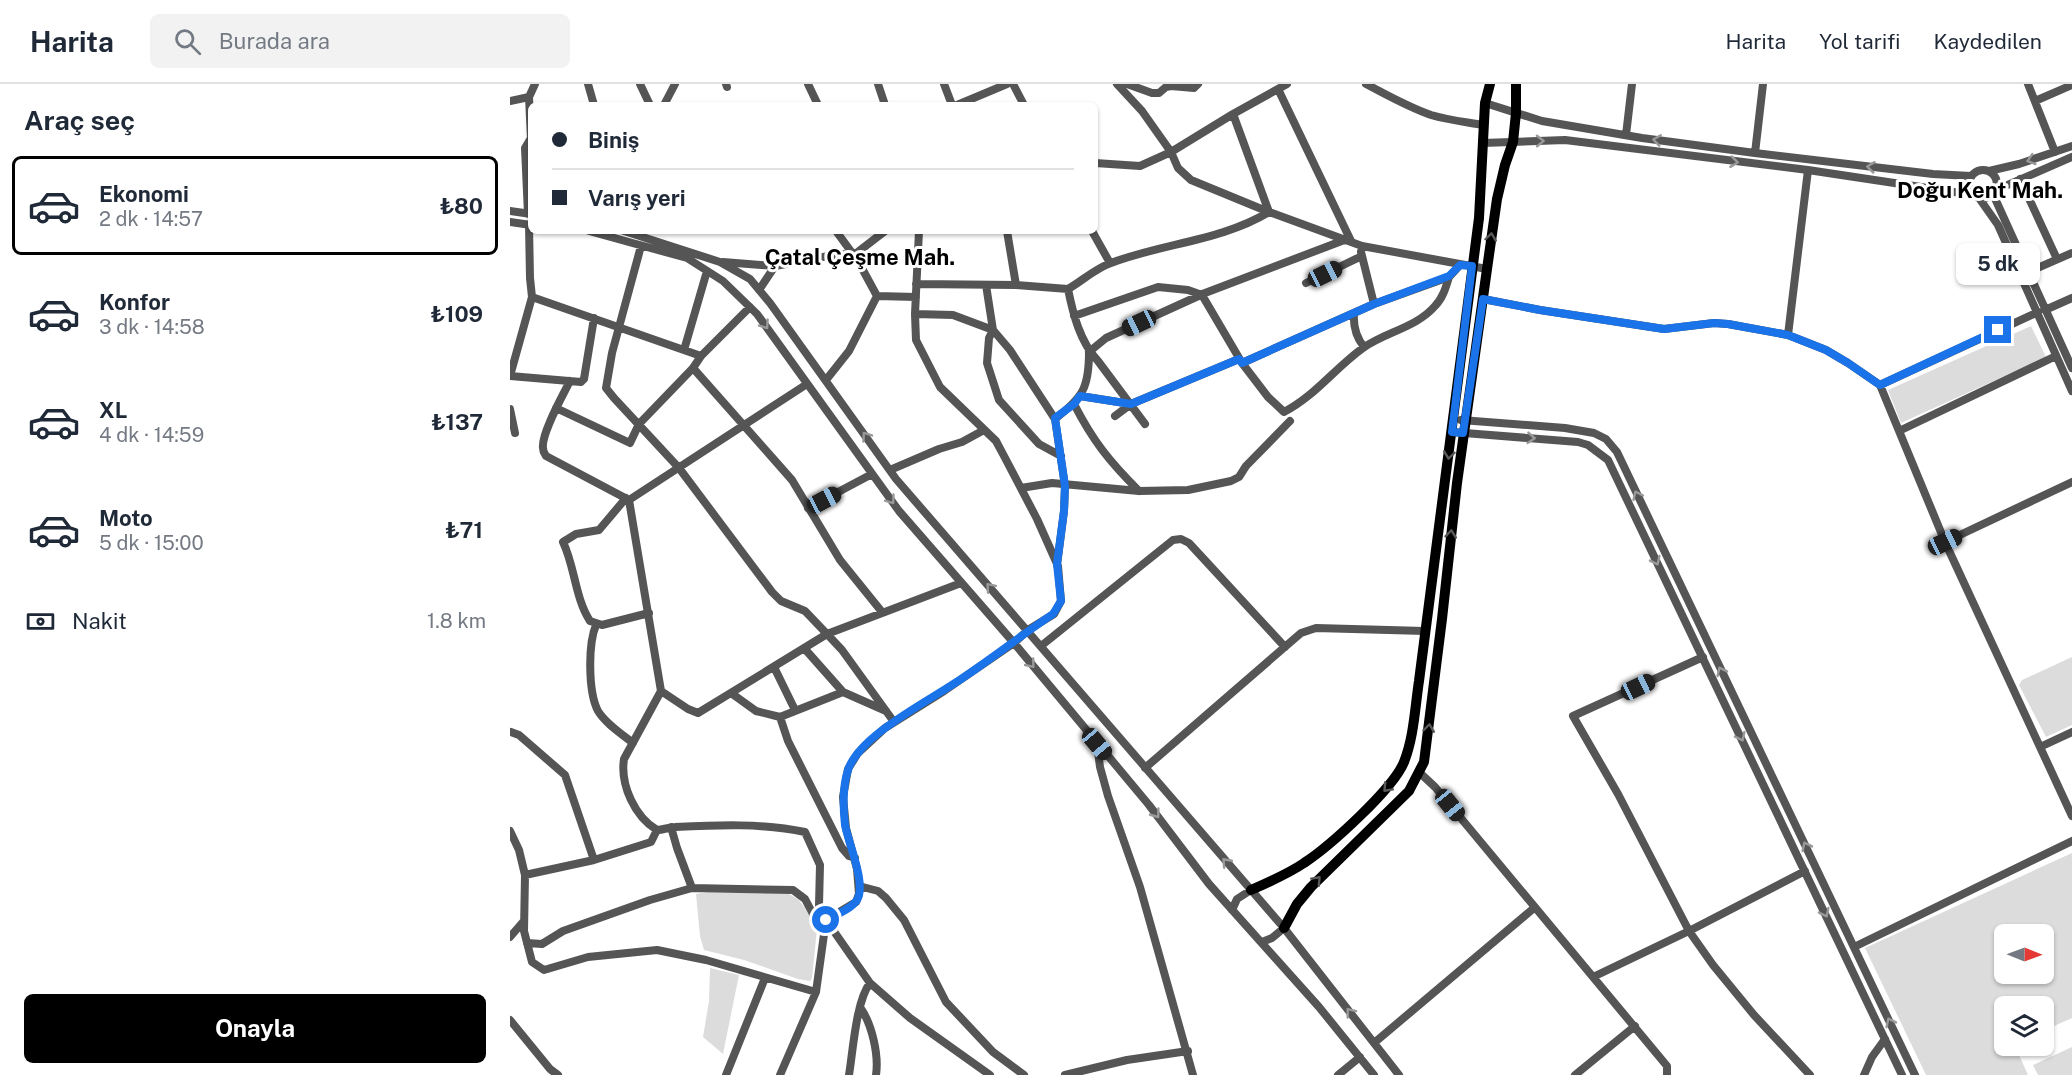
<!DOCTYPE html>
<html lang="tr">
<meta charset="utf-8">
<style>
:root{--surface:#fff;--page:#f2f2f3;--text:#1f2937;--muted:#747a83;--line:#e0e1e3;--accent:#000}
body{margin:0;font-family:"Public Sans",sans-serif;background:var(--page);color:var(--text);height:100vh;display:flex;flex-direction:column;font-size:22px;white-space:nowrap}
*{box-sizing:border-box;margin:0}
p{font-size:20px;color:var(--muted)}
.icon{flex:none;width:33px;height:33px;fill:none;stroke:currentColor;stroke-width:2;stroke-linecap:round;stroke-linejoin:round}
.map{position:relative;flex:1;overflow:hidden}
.sheet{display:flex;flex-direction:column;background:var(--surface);width:510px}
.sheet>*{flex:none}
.guide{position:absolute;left:18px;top:18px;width:570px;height:132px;border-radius:9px;box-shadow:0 2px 4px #0004;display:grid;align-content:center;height:132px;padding:0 24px;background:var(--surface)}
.needle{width:39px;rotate:91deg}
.fabs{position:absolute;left:1484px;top:840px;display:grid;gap:12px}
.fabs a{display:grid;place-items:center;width:60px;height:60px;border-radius:9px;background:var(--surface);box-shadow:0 2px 4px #0004;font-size:30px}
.end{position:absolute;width:27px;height:27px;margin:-14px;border:8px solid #1a73e8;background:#fff;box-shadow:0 0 0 3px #fff}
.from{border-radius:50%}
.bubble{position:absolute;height:42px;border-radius:9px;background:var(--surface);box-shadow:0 2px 4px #0004;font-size:20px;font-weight:700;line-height:42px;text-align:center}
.car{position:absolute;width:18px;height:36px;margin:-18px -9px;border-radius:8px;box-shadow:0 0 4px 2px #0007;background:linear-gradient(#222 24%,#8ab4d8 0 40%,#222 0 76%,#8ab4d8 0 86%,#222 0)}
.guide b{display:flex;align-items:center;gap:21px;height:57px;font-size:22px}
.guide b+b{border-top:2px solid var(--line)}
.guide i{width:15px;height:15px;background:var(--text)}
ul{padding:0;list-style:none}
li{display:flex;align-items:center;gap:18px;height:99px;margin:0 12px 9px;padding:0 12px;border:3px solid transparent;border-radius:9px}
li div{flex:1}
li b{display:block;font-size:22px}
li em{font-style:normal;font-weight:700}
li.selected{border-color:var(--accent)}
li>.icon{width:54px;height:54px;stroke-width:1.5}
h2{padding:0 24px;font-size:27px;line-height:72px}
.pay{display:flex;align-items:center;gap:15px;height:66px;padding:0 24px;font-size:22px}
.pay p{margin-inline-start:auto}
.button{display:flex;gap:12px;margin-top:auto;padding:12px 24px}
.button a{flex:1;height:69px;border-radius:9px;background:var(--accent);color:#fff;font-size:24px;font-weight:700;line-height:69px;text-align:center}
header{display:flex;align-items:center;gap:36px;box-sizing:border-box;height:84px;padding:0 30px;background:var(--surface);border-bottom:2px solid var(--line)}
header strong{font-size:28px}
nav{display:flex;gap:33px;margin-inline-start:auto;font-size:21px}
.search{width:420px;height:54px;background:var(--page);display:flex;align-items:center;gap:15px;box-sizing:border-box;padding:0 21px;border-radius:9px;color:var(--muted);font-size:22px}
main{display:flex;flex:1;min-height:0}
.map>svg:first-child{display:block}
.green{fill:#dcdcdc;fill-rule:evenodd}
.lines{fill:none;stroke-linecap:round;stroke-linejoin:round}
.minor{stroke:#555;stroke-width:8}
.major{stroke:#000;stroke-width:10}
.oneway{stroke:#999}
.oneway2{stroke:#595959}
.route{stroke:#1a73e8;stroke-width:8}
.labels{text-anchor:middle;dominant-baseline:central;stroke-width:6;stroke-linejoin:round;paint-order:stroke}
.district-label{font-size:22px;font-weight:bold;fill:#000;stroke:#fff}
</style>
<header>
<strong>Harita</strong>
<div class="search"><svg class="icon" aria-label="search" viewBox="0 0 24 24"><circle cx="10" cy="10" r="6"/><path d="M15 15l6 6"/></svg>Burada ara</div>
<nav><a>Harita</a><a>Yol tarifi</a><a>Kaydedilen</a></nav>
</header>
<main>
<section class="sheet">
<h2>Araç seç</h2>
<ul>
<li class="selected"><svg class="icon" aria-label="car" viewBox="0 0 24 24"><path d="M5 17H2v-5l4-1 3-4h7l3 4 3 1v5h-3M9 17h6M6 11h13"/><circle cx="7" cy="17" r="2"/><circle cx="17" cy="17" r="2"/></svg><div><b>Ekonomi</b><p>2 dk · 14:57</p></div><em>₺80</em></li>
<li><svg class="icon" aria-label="car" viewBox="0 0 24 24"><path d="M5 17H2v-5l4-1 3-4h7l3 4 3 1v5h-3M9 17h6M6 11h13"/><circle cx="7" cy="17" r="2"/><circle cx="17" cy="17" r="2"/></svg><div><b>Konfor</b><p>3 dk · 14:58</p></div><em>₺109</em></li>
<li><svg class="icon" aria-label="car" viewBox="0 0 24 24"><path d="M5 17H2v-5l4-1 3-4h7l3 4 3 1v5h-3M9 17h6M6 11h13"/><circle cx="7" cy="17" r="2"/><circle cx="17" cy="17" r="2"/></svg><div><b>XL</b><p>4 dk · 14:59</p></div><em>₺137</em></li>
<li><svg class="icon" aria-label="car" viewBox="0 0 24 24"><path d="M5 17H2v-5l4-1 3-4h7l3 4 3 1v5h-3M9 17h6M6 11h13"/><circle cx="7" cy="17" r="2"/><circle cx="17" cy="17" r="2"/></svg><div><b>Moto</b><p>5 dk · 15:00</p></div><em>₺71</em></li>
</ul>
<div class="pay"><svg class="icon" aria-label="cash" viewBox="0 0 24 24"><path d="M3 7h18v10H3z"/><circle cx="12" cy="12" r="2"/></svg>Nakit<p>1.8 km</p></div>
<div class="button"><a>Onayla</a></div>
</section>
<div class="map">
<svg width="1562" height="991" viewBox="0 0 1562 991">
<rect width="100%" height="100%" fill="#fff"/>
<path class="green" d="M 1521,242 L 1536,273 L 1391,339 L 1378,306 Z
M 1562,573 L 1562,641 L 1536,653 L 1509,601 L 1512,596 Z
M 1562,769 L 1562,934 L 1533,947 L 1533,922 L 1494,922 L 1494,962 L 1505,962 L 1518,991 L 1416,991 L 1355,864 ZM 1533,850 L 1533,890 L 1494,890 L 1494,850 Z
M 197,808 L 279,810 L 288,815 L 295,824 L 307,845 L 302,894 L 300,897 L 288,895 L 234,876 L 194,866 L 190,852 L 186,810 Z
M 200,884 L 229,891 L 213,970 L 193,953 L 199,917 Z
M 1562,963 L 1562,991 L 1528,991 L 1523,981 Z"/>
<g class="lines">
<path class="minor" d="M 78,0 L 84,21
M 130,0 L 140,21
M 216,0 L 217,3
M 298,0 L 308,21
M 368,0 L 375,21
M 434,0 L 442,21
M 503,0 L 514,21
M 607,0 L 632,27 L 661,68 L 668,84 L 681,96 L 754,126 L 852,162 L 977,185
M 617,0 L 642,9 L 649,9 L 656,3 L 661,2 L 684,4 L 688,0
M 856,0 C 877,11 898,23 921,31 C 938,36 956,38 973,41
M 1518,0 L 1545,68
M 768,5 L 841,157
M 19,13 L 21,54
M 0,17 L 19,13 L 25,0
M 1525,17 L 1562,1
M 975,19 L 1032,37 L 1132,54 L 1245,69 L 1423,90 L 1461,92
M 154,21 L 165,0
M 447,21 L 497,0
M 1116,51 L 1122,0
M 972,59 L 1055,56 L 1298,86 L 1464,111
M 1245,69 L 1253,0
M 585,79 L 630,82 L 661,68 L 723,30 L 777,0
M1459 100a14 14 0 1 1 28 0a14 14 0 1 1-28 0Z
M 1479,87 L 1509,80 L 1562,62
M 1510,95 L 1547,175
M 1486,106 L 1562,73
M 1483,110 L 1562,284
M 1469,114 L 1488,141 L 1562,307
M 0,127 L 21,130
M 18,130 L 15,64 L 21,54
M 0,138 L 21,141
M 79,147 L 177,174 L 213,197 L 247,230 L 389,427 L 504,559 L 639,721 L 699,800 L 809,923 L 864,991
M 114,147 L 210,178 L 240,195 L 260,219 L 386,395 L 774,844 L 889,991
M 326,147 L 348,177 L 367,212 L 406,213
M 497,147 L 506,201
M 582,147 L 600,179
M 131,162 L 102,269 L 96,304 L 104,314 L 169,384 L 262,508 L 271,517 L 295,527 L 317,550 L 332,566 L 384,638
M 851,168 L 864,220
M 213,178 L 265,182 L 329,170 L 344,171 L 375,147
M 1518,188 L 1562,169
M 796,199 L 852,172
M 406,200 L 506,201 L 558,205
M 476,201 L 483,246 L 500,266 L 545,335
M 249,206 L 265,182
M 22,213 L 191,272 L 240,223
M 973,215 L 1030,226 L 1154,245 L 1204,239 L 1218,240 L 1278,251 L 1316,266 L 1338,279 L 1370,301 L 1435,458 L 1562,732
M 1535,226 L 1562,214
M 844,229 C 843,242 846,253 854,263
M 405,230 L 443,231 L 483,246 L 479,254 L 477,279 L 489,316 L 529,360 L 551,372
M 564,232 L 648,203 L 678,206 L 692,211 L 732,279 L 758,313 L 774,328 C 805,312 825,284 853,264 C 875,248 906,244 925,222 C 933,214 936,203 939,193
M 1278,251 L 1298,86
M 174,266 L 197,187
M 579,268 L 596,254 L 695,209 L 837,155
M 191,272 L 183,284 L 282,396 L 330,476 L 372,528
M 732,279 L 864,220 L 939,193 L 950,181
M 0,292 L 22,213 L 20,194 L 19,141
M 0,292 L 71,298 L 74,295 L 84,234
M 316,296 L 339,267 L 367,212
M 60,297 C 53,311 31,350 33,364 C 33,368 34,369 36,372 L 119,416
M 1370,301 L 1528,228
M 570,312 L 621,320
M 564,320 C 583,357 599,377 629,407
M 46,324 L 120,359 L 129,340 L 183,284
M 0,325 L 5,349
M 605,332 L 621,320 L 729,275
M 951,336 L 1055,344 L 1084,349 L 1096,355 L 1107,368 L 1405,991
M 635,340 L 588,277 C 570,258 563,230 558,205 C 572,197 586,184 601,179 C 653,159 711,157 759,128 L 723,30
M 1389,347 L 1546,272
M 942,348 L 1068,358 L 1078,361 L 1098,376 L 1392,991
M 380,386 L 429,365 L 452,358 L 474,346
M 511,404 L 542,399 L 629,407 L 678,406 L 721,397 L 729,393 L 736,382 L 780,337
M 116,414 L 89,446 L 66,450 L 53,458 C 65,483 65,514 80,537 L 92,541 L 139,529
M 119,416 L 151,607 L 178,625 L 188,629 L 317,550 L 451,499
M 119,416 L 297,300
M 298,424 L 362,390
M 1435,458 L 1562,398
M 547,481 L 554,427 L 555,402 L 545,335 C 573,313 579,304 579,268
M 86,541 C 78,560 78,608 88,627 C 96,640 112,650 123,659
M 531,562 L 663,456 L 671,455 L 679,459 L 775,563
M 294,564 L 333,608
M 1193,573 L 1063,632 L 1108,710 L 1179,847 L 1203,881 L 1244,931 L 1300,991
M 264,583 L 285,626
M 221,609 L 246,627 L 270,633 L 333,608 L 376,627
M 270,633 L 278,657 L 332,764 L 339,772 L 345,774
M 1,648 L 9,651 L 55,691 L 84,776
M 587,660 L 590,683 L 598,712 L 630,803 L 683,991
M 1530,663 L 1562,648
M 635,684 L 791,549 L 806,544 L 915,547
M 910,689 L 925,703 L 1157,982 L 1157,991
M 161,743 L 167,764 L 182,804
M 0,747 L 9,766 L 15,791 L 14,847 L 22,878 L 34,886 L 78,873 L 147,866 L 196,876 L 306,908 L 316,836 L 346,818 L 349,810 L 347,785 L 336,744 L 333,713 L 338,685 L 348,669 L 375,644 L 434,607 L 504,559 L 518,546 L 544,530 L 551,517 L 548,482 L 527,435 L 494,372 L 486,357 L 430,303 L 406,256 L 405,230 L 409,147
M 15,791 L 84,776 L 141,758 L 147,746
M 349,802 L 368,807 L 376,814 L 394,836 L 436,918 L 483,968 L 514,991
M 722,826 L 727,815 L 741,806
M 316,836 L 360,899 C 346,917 343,967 339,991
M 0,853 L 13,838
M 752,858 L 762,854 L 774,844
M 17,859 L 32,860 L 53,847 L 140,816 L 182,804 L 283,806 L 295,815 L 304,832 L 316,836 L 309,821 L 310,781 L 295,748 C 253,739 208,741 165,743 C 159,743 153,746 147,746 C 125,733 110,701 114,675 L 151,607
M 1344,863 L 1562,757
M 1083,893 L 1179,847 L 1295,787
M 360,899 L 400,934 L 480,991
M 350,923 C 362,940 369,971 366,991
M 0,936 L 40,985 L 48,991
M 864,959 L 1024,824
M 216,991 L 255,894
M 270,991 L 306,908
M 555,991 L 617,976 L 678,967
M 828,991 L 850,973
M 1065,991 L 1125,942
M 1354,991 L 1362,973 L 1375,955"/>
<path class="major" d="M 741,806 C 759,798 778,790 794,779 C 820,762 883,705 894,678 C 904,653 905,623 909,597 L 969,134 L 975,19 L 980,0
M 774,844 L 787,820 L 801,803 L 899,707 L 914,678 L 932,535 L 947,399 L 977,185 L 987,115 L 995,81 L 1003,58 L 1006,29 L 1006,0"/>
</g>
<defs><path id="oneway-chevron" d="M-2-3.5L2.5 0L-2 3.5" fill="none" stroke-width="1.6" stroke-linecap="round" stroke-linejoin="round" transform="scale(1.5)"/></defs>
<g class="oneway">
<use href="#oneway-chevron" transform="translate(1147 56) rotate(-172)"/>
<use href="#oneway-chevron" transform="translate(1030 57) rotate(-1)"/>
<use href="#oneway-chevron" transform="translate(1521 76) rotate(162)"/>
<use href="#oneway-chevron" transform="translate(1224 78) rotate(7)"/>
<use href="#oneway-chevron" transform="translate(1361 83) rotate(-173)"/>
<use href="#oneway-chevron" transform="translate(255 241) rotate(55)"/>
<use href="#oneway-chevron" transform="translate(356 352) rotate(-125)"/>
<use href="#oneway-chevron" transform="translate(1021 354) rotate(4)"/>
<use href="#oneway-chevron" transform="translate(1127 411) rotate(-115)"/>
<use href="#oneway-chevron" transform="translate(381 416) rotate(54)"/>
<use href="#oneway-chevron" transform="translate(1146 477) rotate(64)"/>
<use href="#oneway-chevron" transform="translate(480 503) rotate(-131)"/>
<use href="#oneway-chevron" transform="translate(521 580) rotate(51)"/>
<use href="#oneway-chevron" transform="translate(1211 587) rotate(-116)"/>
<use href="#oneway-chevron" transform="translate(1231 653) rotate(64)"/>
<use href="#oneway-chevron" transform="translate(646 730) rotate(53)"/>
<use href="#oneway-chevron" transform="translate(1296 762) rotate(-116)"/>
<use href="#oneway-chevron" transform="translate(716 778) rotate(-132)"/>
<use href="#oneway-chevron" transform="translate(1315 829) rotate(64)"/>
<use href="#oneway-chevron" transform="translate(840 928) rotate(-128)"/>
<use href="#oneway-chevron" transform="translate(1380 938) rotate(-116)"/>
</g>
<g class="oneway2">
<use href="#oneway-chevron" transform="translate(981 153) rotate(-82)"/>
<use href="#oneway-chevron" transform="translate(939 371) rotate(98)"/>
<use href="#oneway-chevron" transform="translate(941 450) rotate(-84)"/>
<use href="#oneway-chevron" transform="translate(919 644) rotate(-83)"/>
<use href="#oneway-chevron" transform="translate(877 704) rotate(133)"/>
<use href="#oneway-chevron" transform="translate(807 796) rotate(-47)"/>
</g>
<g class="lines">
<path class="route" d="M 316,836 C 326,831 341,825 347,816 C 357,801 338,758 335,741 C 333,723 332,704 338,686 C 350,650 423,615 454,593 C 484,573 513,550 543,530 L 551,517 L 547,480 L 554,427 L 555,402 L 545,334 L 564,320 L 570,312 L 621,320 L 729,275 L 732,279 L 864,220 L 939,192 L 950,181 L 962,182 L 942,348 L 953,349 L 973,215 L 1030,226 L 1154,245 L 1204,239 L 1218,240 L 1278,251 L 1316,266 L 1338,279 L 1370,301 L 1488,246"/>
</g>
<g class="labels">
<g class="district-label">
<text x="1470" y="106">Doğu Kent Mah.</text>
<text x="350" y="173">Çatal Çeşme Mah.</text>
</g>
</g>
</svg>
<div class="fabs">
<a><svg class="needle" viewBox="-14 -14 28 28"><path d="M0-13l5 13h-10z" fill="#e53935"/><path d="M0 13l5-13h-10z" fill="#747a83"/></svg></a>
<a><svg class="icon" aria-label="layers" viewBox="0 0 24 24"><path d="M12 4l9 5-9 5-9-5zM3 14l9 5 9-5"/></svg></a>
</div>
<i class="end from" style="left:316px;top:836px"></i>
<i class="end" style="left:1488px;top:246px"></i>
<div class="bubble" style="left:1446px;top:159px;width:84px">5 dk</div>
<i class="car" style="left:815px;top:190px;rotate:64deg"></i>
<i class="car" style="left:629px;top:239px;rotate:245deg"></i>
<i class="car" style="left:314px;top:416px;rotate:62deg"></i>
<i class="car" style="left:1435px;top:458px;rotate:65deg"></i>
<i class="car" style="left:1128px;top:603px;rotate:65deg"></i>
<i class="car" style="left:587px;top:660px;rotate:140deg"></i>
<i class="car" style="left:940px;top:721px;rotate:141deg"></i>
<div class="guide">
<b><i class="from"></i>Biniş</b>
<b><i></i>Varış yeri</b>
</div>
</div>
</main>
